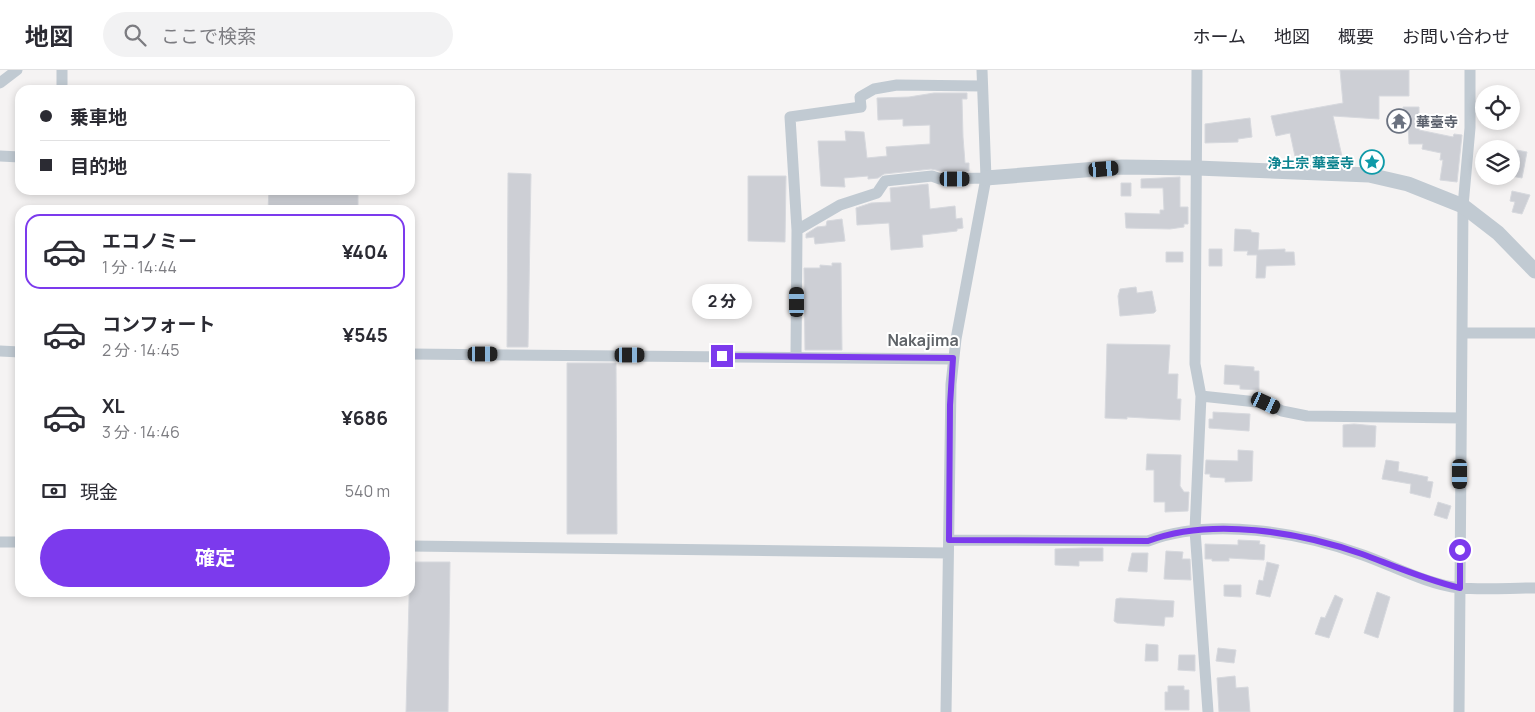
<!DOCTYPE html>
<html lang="ja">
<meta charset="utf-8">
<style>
:root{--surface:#fff;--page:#f2f2f3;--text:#2b2b33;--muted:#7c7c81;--line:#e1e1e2;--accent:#7c3aed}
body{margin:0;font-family:Manrope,"Noto Sans JP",sans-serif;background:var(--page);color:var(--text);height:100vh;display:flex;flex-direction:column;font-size:19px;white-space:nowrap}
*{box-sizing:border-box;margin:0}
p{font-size:16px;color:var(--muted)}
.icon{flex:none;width:28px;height:28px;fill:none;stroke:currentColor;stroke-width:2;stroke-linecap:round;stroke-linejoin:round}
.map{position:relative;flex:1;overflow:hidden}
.drawer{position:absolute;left:15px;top:135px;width:400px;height:392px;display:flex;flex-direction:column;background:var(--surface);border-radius:15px;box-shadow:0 2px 8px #0003}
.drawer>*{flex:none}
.hud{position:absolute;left:15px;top:15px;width:400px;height:110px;border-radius:15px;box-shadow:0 2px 8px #0003;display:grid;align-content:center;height:110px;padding:0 25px;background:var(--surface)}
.tools{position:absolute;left:1475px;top:15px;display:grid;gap:10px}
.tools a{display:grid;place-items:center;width:45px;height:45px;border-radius:50%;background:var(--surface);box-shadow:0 2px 8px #0003;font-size:25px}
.end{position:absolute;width:22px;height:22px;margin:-11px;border:6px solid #7c3aed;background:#fff;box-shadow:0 0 0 2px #fff}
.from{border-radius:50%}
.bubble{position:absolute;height:35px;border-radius:18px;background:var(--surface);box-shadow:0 2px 8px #0003;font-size:16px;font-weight:700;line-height:35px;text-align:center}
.car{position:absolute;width:15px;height:30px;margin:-15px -8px;border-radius:6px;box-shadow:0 0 4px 1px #0007;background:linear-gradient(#222 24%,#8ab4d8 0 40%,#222 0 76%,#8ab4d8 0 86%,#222 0)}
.hud b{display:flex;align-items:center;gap:18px;height:48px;font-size:19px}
.hud b+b{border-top:1px solid var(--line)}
.hud i{width:12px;height:12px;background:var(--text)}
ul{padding:9px 0 0;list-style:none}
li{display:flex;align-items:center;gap:15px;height:75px;margin:0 10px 8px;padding:0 15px;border:2px solid transparent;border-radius:15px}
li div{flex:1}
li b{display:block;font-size:19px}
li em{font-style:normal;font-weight:700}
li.current{border-color:var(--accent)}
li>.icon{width:45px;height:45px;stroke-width:1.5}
.pay{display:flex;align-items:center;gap:12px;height:55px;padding:0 25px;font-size:19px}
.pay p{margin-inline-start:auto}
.button{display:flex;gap:10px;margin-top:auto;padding:10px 25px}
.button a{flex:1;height:58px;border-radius:30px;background:var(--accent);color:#fff;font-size:20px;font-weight:700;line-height:58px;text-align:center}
header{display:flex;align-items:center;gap:30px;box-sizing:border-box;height:70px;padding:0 25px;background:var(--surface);border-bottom:1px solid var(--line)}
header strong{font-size:24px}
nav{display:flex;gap:28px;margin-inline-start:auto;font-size:18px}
.search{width:350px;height:45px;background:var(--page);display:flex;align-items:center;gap:12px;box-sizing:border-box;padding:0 18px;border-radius:28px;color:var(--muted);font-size:19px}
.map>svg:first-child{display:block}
.building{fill:#cdcfd5;stroke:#d7d9de}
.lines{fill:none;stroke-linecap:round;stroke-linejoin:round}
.minor{stroke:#c1cad2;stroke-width:11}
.tertiary{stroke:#c1cad2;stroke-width:15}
.route{stroke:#7c3aed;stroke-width:6}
.labels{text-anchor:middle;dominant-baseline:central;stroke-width:4;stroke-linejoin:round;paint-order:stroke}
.worship-label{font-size:14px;font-weight:bold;fill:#5b616d;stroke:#fff;text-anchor:start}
.culture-label{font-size:14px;font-weight:bold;fill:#0d838f;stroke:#fff;text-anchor:end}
.quarter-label{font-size:16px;font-weight:bold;fill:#5f6368;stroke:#fff}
</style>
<header>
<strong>地図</strong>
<div class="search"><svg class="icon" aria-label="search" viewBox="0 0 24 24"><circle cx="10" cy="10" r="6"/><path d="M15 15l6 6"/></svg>ここで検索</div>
<nav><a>ホーム</a><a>地図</a><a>概要</a><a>お問い合わせ</a></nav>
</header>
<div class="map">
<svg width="1535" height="642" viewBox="0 0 1535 642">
<rect width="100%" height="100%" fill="#f5f3f3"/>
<path class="building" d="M 1340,0 L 1409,0 L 1409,26 L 1379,26 L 1379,49 L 1333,46 L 1343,91 L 1334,92 L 1333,88 L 1314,92 L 1314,87 L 1296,91 L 1290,63 L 1276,66 L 1271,46 L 1343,33 Z
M 934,23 L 967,23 L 967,29 L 962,29 L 963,67 L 965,93 L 969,93 L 969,101 L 941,101 L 931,99 L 884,104 L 878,108 L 868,109 L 868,106 L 844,108 L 845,117 L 821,116 L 818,71 L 846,71 L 845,61 L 864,62 L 867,88 L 887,86 L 886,77 L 930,74 L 930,55 L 903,56 L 903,49 L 878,50 L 877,28 L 909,27 Z
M 1403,37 L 1419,37 L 1419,60 L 1453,67 L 1454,64 L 1462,65 L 1457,112 L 1440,110 L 1443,90 L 1440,90 L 1441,83 L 1422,79 L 1423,74 L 1409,74 L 1408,54 L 1403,53 Z
M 1250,48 L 1252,67 L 1238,69 L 1238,72 L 1205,73 L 1205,54 Z
M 1511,79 L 1527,82 L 1522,108 L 1511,106 Z
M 508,103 L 531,104 L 528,277 L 507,277 Z
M 748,106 L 786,106 L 785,172 L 748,171 Z
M 1180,107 L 1180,137 L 1188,137 L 1188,154 L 1184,154 L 1184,157 L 1170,159 L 1126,158 L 1125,143 L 1160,144 L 1160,140 L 1164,140 L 1163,118 L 1141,118 L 1141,109 Z
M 1121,113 L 1131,113 L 1131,126 L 1121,126 Z
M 928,114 L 930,139 L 955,136 L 956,149 L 962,148 L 963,158 L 957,159 L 957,161 L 922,165 L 923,177 L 891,180 L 889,153 L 857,155 L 856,138 L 871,133 L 891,132 L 890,118 Z
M 269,120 L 358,120 L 358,140 L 268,140 Z
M 1512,121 L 1530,125 L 1522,144 L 1512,142 L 1515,132 L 1510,131 Z
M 842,149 L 845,171 L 815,174 L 814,167 L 806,168 L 806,164 L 817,157 L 826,156 L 827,151 Z
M 1235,159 L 1251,160 L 1251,162 L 1259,163 L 1258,180 L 1285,179 L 1285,182 L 1294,182 L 1295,195 L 1266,196 L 1265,208 L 1256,208 L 1257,185 L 1247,185 L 1248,181 L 1234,181 Z
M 1209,179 L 1222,179 L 1222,196 L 1209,196 Z
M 1166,182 L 1183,182 L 1183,192 L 1166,192 Z
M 832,193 L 841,193 L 842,280 L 805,280 L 804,198 L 820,198 L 820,195 L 832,196 Z
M 1136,217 L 1137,223 L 1152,221 L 1156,241 L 1154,243 L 1120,246 L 1118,226 L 1120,219 Z
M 1107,274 L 1170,275 L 1168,304 L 1178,304 L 1177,329 L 1181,329 L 1180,350 L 1127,347 L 1127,349 L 1105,348 Z
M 567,293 L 616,293 L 617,464 L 567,464 Z
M 1225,295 L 1254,297 L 1254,301 L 1259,301 L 1259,320 L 1240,319 L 1240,315 L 1224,314 Z
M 1213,342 L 1250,344 L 1249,361 L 1209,358 L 1209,349 L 1213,349 Z
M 1354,354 L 1376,356 L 1375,377 L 1343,377 L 1343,355 Z
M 1238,380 L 1253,381 L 1252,411 L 1225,412 L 1225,408 L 1210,407 L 1210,404 L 1205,404 L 1206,390 L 1238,391 Z
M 1147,384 L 1181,385 L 1180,416 L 1184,422 L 1189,422 L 1188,441 L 1165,442 L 1165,432 L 1154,432 L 1154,400 L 1146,400 Z
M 1386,390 L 1399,392 L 1398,401 L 1428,407 L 1427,411 L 1433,412 L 1430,428 L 1410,423 L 1411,414 L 1382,409 Z
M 1438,432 L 1451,436 L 1447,449 L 1434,445 Z
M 1238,470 L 1260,471 L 1259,474 L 1265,475 L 1264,490 L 1229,488 L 1229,491 L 1212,491 L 1212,489 L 1205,489 L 1205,474 L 1238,475 Z
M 1083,478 L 1103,478 L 1103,491 L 1079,491 L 1079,496 L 1055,495 L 1055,479 Z
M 1166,481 L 1183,482 L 1182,489 L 1190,489 L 1191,510 L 1164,509 Z
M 1132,483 L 1148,483 L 1147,502 L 1128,501 Z
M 410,492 L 450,492 L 448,642 L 406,642 Z
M 1267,492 L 1279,495 L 1270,527 L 1256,524 L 1259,510 L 1263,511 Z
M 1224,515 L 1241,515 L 1241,527 L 1224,526 Z
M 1377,522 L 1390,527 L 1378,568 L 1364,563 Z
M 1335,525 L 1343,529 L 1329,568 L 1315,564 L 1321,547 L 1325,548 Z
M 1120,528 L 1174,531 L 1173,547 L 1165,547 L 1164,556 L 1117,553 L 1114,551 L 1116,529 Z
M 1146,574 L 1158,575 L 1158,591 L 1145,591 Z
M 1218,578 L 1236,580 L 1234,593 L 1216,591 Z
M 1179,585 L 1195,585 L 1195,601 L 1178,600 Z
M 1235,606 L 1236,618 L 1248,617 L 1250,642 L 1219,642 L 1217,608 Z
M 1168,616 L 1184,616 L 1184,620 L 1189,620 L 1189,640 L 1165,640 L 1165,622 L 1168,622 Z"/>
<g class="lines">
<path class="minor" d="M 1197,0 L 1195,294 L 1201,326 L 1195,460 L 1208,642
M 0,13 L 17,0
M 982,16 L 897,15 L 874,19 L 860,27 L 861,37 L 790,47 L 797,160 L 840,135 L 877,123 L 885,111 L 932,106 L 940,109 L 986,108
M 62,20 L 62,0
M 0,86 L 20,87
M 1462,263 L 1535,263
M 0,281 L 20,282
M 410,284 L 953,289
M 796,286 L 797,160
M 1201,326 L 1266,333 L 1282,341 L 1307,346 L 1461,348
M 949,470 L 1148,471 C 1211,447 1300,462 1363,485 C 1394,496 1426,514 1459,518 C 1484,520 1510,518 1535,518
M 0,472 L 20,472
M 410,476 L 948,483
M 946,642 L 951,314 L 956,269 L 986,108 L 982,0
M 1459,642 L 1463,136 L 1470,58 L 1470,0"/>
<path class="tertiary" d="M 986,108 L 1122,97 L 1197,98 L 1369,105 L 1408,114 L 1463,136 L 1498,163 L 1535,201"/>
</g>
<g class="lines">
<path class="route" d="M 722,286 L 953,288 L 950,335 L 949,470 L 1148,471 C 1212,447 1299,462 1362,484 C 1394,496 1426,510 1460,518 L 1460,480"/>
</g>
<defs>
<g id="temple-ring" transform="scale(1.25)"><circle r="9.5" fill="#fff" stroke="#6b7280" stroke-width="1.5"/><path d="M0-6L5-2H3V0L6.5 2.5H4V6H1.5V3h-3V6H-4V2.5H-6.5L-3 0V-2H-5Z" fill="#6b7280"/></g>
<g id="sight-ring" transform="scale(1.25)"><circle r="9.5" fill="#fff" stroke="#0f9aa8" stroke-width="1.5"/><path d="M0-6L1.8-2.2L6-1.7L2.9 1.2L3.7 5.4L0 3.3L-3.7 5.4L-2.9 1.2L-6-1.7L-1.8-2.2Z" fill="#0f9aa8"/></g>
</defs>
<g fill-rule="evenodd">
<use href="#temple-ring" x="1399" y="51"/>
<use href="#sight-ring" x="1372" y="92"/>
</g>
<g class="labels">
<g class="worship-label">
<text x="1416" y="51">華臺寺</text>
</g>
<g class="culture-label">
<text x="1354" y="92">浄土宗 華臺寺</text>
</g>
<g class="quarter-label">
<text x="923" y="270">Nakajima</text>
</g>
</g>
</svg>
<div class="tools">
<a><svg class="icon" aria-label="locate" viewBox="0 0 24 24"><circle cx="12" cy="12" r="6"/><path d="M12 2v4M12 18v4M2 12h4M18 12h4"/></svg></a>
<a><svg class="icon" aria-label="layers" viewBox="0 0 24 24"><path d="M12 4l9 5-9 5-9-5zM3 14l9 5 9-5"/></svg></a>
</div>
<i class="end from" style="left:1460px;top:480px"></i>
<i class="end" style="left:722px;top:286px"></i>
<div class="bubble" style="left:692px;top:214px;width:60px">2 分</div>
<i class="car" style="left:1104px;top:99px;rotate:85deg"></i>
<i class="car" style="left:955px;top:109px;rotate:90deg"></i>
<i class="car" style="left:797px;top:232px;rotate:0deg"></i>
<i class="car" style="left:483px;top:284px;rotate:90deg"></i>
<i class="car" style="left:630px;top:285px;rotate:90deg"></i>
<i class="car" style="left:1266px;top:333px;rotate:115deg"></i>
<i class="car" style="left:1460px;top:404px;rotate:180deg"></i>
<div class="hud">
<b><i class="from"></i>乗車地</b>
<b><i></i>目的地</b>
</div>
<section class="drawer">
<ul>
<li class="current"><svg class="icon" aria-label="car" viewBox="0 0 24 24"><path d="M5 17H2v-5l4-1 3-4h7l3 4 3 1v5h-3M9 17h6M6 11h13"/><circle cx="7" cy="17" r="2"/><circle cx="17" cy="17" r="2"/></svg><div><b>エコノミー</b><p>1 分 · 14:44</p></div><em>¥404</em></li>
<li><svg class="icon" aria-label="car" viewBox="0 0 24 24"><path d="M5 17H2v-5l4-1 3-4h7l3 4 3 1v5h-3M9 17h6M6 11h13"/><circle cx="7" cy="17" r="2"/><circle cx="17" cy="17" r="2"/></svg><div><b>コンフォート</b><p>2 分 · 14:45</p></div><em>¥545</em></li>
<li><svg class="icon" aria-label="car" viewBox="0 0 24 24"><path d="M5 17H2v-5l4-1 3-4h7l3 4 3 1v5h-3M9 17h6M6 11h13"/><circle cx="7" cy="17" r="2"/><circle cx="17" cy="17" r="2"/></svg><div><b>XL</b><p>3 分 · 14:46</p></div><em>¥686</em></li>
</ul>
<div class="pay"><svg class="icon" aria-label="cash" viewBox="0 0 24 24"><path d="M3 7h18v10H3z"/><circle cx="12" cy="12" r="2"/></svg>現金<p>540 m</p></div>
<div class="button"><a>確定</a></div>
</section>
</div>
